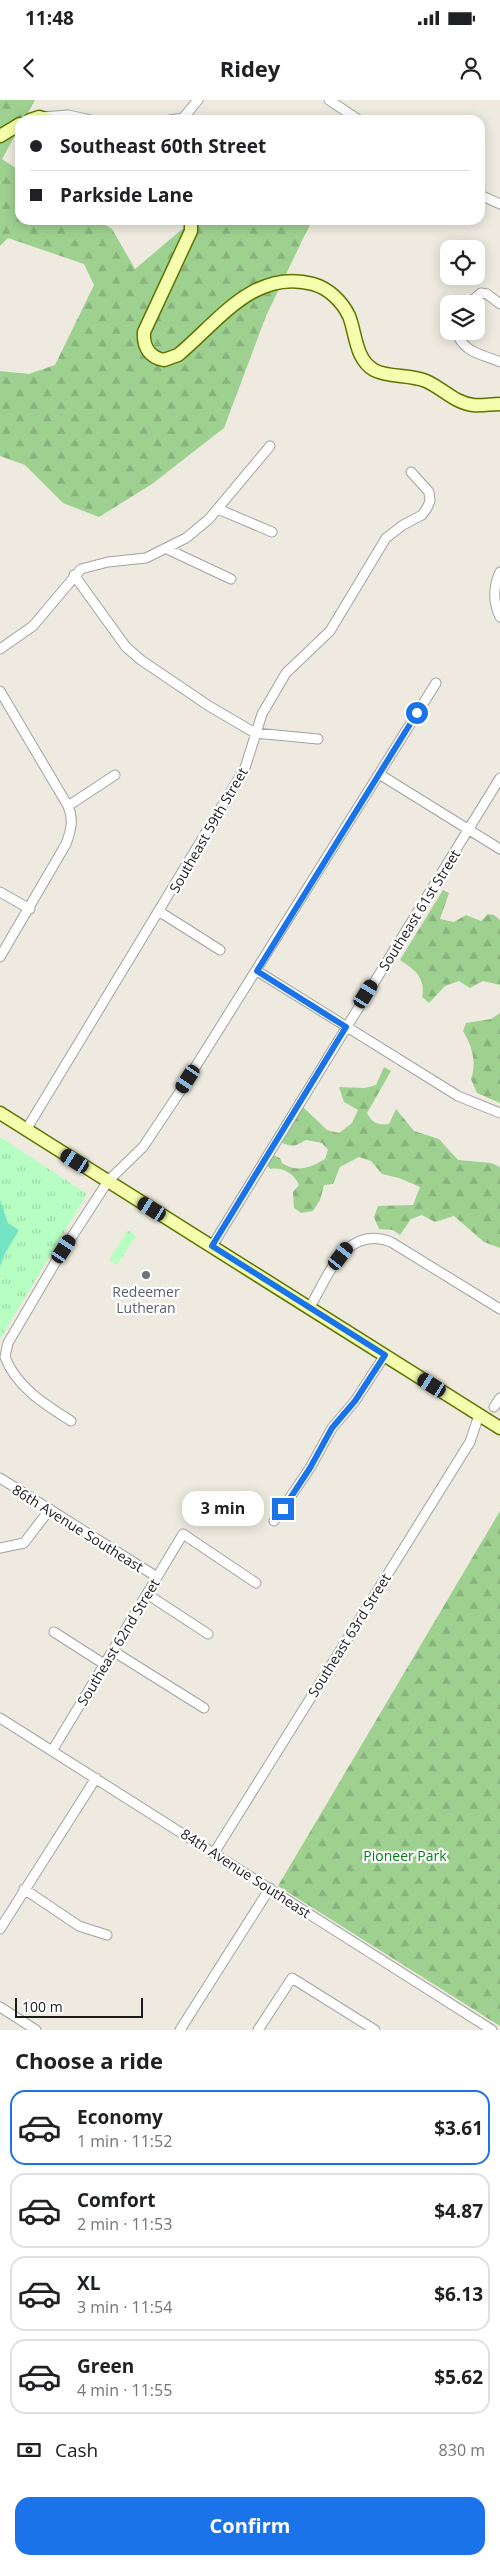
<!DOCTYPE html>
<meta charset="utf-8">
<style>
:root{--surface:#fff;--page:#f6f6f6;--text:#202124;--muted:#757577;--line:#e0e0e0;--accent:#1a73e8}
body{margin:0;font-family:"Open Sans",sans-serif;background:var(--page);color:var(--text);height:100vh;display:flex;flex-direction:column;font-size:19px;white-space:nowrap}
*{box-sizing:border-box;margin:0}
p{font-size:16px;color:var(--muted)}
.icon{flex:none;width:28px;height:28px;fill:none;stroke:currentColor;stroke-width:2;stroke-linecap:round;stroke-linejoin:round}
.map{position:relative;height:1930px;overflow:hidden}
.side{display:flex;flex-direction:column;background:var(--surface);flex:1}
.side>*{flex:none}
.top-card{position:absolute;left:15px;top:15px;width:470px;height:110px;border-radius:15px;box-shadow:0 2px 12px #0003;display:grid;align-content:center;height:110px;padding:0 15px;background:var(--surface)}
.fabs{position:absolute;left:440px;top:140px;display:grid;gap:10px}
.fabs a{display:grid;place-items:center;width:45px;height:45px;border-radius:10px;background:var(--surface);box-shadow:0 2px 12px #0003;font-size:25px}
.scale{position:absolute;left:15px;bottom:12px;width:128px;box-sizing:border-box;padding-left:5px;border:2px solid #1b1b1b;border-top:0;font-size:14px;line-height:18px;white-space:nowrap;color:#1b1b1b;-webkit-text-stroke:4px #fff;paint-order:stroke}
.end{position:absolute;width:22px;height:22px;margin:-11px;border:6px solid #1a73e8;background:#fff;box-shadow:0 0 0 2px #fff}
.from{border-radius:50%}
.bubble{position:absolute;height:35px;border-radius:15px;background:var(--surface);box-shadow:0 2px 12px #0003;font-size:16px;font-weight:700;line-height:35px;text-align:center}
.car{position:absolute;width:15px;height:30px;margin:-15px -8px;border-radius:6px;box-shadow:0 0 4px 1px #0007;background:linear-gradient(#222 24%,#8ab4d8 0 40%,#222 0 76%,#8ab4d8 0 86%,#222 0)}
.top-card b{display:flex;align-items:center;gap:18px;height:48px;font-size:19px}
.top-card b+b{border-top:1px solid var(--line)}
.top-card i{width:12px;height:12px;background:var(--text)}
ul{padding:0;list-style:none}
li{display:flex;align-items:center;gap:15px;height:75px;margin:0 10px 8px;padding:0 5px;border:2px solid var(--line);border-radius:15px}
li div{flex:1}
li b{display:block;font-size:19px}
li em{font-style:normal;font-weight:700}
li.active{border-color:var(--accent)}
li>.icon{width:45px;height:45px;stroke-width:1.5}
h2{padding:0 15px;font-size:22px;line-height:60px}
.pay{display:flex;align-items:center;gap:12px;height:55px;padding:0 15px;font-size:19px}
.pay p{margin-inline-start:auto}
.action{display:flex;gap:10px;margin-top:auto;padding:10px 15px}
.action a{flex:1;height:58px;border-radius:15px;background:var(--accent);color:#fff;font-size:20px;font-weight:700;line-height:58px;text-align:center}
.status{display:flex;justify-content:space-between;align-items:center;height:35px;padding:0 25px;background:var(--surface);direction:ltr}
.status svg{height:14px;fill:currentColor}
header{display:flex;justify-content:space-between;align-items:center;height:65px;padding:0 15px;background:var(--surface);font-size:22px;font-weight:700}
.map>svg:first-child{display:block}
.forest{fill:url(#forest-firs)}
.park{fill:url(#park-tufts)}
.pitch{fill:#75e4c2}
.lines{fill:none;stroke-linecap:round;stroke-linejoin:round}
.street-casing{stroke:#a2a2a2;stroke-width:11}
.secondary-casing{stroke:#5e7300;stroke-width:15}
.street{stroke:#fff;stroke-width:9}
.secondary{stroke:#f4feac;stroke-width:12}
.route{stroke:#1a73e8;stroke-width:6}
.worship-dot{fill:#6b7280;stroke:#fff;stroke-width:2}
.labels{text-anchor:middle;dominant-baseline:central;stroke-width:4.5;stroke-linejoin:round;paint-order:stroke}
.street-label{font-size:14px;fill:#1b1b1b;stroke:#fff}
.worship-label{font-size:14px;fill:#5b616d;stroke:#fff}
.park-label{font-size:14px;fill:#037f16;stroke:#fff}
</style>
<div class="status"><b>11:48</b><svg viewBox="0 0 49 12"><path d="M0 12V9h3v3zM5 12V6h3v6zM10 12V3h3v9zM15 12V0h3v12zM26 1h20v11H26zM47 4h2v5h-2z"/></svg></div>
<header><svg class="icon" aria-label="back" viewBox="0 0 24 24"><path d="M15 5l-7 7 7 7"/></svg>Ridey<svg class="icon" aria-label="person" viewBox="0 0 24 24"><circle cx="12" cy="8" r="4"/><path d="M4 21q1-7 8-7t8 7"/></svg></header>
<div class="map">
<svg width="500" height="1930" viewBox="0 0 500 1930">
<defs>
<pattern id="forest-firs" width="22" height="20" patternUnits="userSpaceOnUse" patternTransform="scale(1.25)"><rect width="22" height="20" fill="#9ed190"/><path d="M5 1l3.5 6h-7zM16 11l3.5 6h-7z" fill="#88b37c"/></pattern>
<pattern id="park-tufts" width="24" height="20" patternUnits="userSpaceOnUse" patternTransform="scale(1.25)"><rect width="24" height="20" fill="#b6fec1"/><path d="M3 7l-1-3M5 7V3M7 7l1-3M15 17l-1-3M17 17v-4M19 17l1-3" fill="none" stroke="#9cd9a5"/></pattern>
</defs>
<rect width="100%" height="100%" fill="#eeeadf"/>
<path class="forest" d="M 0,0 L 35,0 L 2,59 L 20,71 L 20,120 L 98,120 L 112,129 L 135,169 L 193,120 L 312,120 L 266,216 L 224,328 L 152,384 L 99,417 L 63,403 L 25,365 L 0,356 L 0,271 L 29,274 L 55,265 L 94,185 L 84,164 L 8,138 L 0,146 Z
M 443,790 L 449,793 L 440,819 L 454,822 L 466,815 L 481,821 L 488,814 L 494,815 L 500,820 L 500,885 L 483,881 L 470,888 L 459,881 L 445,886 L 429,903 L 422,897 C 426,878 415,870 400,860 Z
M 500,913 L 500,1003 L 477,993 L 471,979 C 477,962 472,946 463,931 L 466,923 L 491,919 Z
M 384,967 L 391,971 L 367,1013 C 373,1024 378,1025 389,1024 L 396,1009 L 414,1031 L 439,1039 L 458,1060 L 491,1063 L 500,1067 L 500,1148 L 484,1142 L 454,1116 L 435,1122 L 422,1115 L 411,1119 L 400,1135 L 393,1130 L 379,1129 L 374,1117 L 378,1106 L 413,1105 L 420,1087 L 399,1078 L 382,1074 L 371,1061 L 359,1057 L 340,1067 L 333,1084 L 324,1085 L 320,1100 L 313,1111 L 301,1113 L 294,1108 L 293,1092 L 299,1085 C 294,1073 282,1067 270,1069 L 267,1064 L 273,1055 L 280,1058 L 282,1063 C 297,1073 310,1068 325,1059 L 328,1050 L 322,1043 L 306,1040 C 296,1046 292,1048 281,1042 L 303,1007 L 327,1030 L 339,1033 L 352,1023 L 358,1010 L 344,1002 L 339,987 L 365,988 L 376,985 Z
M 500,1411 L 500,1926 L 278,1786 Z"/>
<path class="park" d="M 0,1037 L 87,1094 L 0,1239 Z
M 128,1130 L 136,1136 L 117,1165 L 109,1160 Z"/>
<path class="pitch" d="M 0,1100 L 8,1123 L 19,1130 L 4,1155 L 0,1167 Z"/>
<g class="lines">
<g class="street-casing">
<path id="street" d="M 329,0 L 359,20
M 42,17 L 68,15 L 91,20
M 170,20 L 183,18 L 198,0
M 480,95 L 500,104
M 468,204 L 481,193 L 487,194 L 500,204
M 456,231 C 463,253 482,254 500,262
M 218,409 L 272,432
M 167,449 L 231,479
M 500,472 C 493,487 493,502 500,517
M 74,475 L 126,547 L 141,560 L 209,606 L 255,633 L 318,639
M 0,549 L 33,526 L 81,469 L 108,462 L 146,458 L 186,438 L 209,419 L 270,346
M 0,591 L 68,706
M 379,674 L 500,749
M 0,792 L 30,809
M 160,812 L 220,850
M 0,857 L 66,744 C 71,730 74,720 68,706 L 115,675
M 257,871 L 458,996 L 500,1013
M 26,1030 L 245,668 L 262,614 L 286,573 L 330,531 L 386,438 L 403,425 L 422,415 L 427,408 L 430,401 L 429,392 L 411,372
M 212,1146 L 500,678
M 310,1207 C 328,1176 346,1124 391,1142 L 500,1209
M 494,1307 L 500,1298
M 71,1321 C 46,1305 16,1287 5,1257 L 8,1243 L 55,1163 L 108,1081 L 143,1047 L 179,993 L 436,583
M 0,1378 L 157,1477
M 274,1421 L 310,1368 L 332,1328 L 355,1301 L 385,1255
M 0,1448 L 24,1443 L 50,1409
M 147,1494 L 208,1534
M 54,1532 L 104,1564
M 113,1551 L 204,1608
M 0,1618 L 492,1930
M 52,1651 L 183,1434 L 256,1483
M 214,1753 L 470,1342 L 479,1315
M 24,1789 L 79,1826 L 107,1835
M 0,1829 L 96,1678
M 0,1907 L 36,1930
M 180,1930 L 270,1788
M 258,1930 L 292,1878 L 375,1930"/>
</g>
<g class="secondary-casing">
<path id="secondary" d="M 30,20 L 39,17 L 49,20
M 0,36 L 20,24
M 191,120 L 191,131 L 144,232 C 143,247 149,257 164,260 L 178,255 C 218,222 254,168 313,184 C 328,188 342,201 349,216 C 356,233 355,259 374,270 C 389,278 409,274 426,281 C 442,288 455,303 473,305 C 482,306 491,304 500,304
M 0,1013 L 500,1328"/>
</g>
<use href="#street" class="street"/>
<use href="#secondary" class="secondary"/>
</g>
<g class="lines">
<path class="route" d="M 283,1409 L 310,1368 L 332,1328 L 355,1301 L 385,1255 L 212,1146 L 346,927 L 257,871 L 417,613"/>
</g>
<circle class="worship-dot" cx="146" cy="1175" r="5"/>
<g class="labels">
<g class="street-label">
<text transform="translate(208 730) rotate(-60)">Southeast 59th Street</text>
<text transform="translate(419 810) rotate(-58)">Southeast 61st Street</text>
<text transform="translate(78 1428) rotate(32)">86th Avenue Southeast</text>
<text transform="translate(349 1535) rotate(-58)">Southeast 63rd Street</text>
<text transform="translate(118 1542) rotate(-59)">Southeast 62nd Street</text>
<text transform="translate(246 1773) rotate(33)">84th Avenue Southeast</text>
</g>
<g class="worship-label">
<text x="146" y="1191">Redeemer<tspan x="146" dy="16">Lutheran</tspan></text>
</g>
<g class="park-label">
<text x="405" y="1755">Pioneer Park</text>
</g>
</g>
</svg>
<div class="fabs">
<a><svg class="icon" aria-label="locate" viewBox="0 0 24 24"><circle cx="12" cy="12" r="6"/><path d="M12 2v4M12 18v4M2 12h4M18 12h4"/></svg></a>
<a><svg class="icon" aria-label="layers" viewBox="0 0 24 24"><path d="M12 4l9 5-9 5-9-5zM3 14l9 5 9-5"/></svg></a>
</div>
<div class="scale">100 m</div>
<i class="end from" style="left:417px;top:613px"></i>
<i class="end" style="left:283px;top:1409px"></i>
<div class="bubble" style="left:182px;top:1391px;width:82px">3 min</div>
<i class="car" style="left:366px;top:894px;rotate:32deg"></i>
<i class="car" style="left:188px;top:979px;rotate:213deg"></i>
<i class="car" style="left:75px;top:1061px;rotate:302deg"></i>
<i class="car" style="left:152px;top:1109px;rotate:302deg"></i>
<i class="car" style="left:64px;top:1149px;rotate:33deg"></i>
<i class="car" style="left:341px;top:1156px;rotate:37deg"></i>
<i class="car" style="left:432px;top:1285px;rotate:303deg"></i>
<div class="top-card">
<b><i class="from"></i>Southeast 60th Street</b>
<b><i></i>Parkside Lane</b>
</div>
</div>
<section class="side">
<h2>Choose a ride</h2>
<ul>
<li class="active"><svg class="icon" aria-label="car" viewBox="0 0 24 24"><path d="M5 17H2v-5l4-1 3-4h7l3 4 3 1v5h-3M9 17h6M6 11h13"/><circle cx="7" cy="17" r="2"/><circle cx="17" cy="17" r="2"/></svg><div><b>Economy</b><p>1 min · 11:52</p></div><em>$3.61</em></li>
<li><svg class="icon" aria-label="car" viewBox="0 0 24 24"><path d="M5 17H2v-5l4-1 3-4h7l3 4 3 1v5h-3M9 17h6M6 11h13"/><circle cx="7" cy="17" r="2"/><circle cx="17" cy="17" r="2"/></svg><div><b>Comfort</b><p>2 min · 11:53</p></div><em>$4.87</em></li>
<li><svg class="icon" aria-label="car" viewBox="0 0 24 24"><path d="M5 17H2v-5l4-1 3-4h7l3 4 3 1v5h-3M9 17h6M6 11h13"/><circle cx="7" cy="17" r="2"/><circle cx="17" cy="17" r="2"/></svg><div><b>XL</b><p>3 min · 11:54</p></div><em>$6.13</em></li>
<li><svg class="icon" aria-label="car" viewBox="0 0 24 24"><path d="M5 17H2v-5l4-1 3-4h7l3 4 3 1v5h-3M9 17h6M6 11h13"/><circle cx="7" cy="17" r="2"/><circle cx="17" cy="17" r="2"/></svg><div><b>Green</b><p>4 min · 11:55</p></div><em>$5.62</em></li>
</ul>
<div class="pay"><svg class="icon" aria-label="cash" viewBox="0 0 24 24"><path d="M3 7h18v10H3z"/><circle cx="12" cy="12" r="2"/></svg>Cash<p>830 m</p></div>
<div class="action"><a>Confirm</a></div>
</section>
